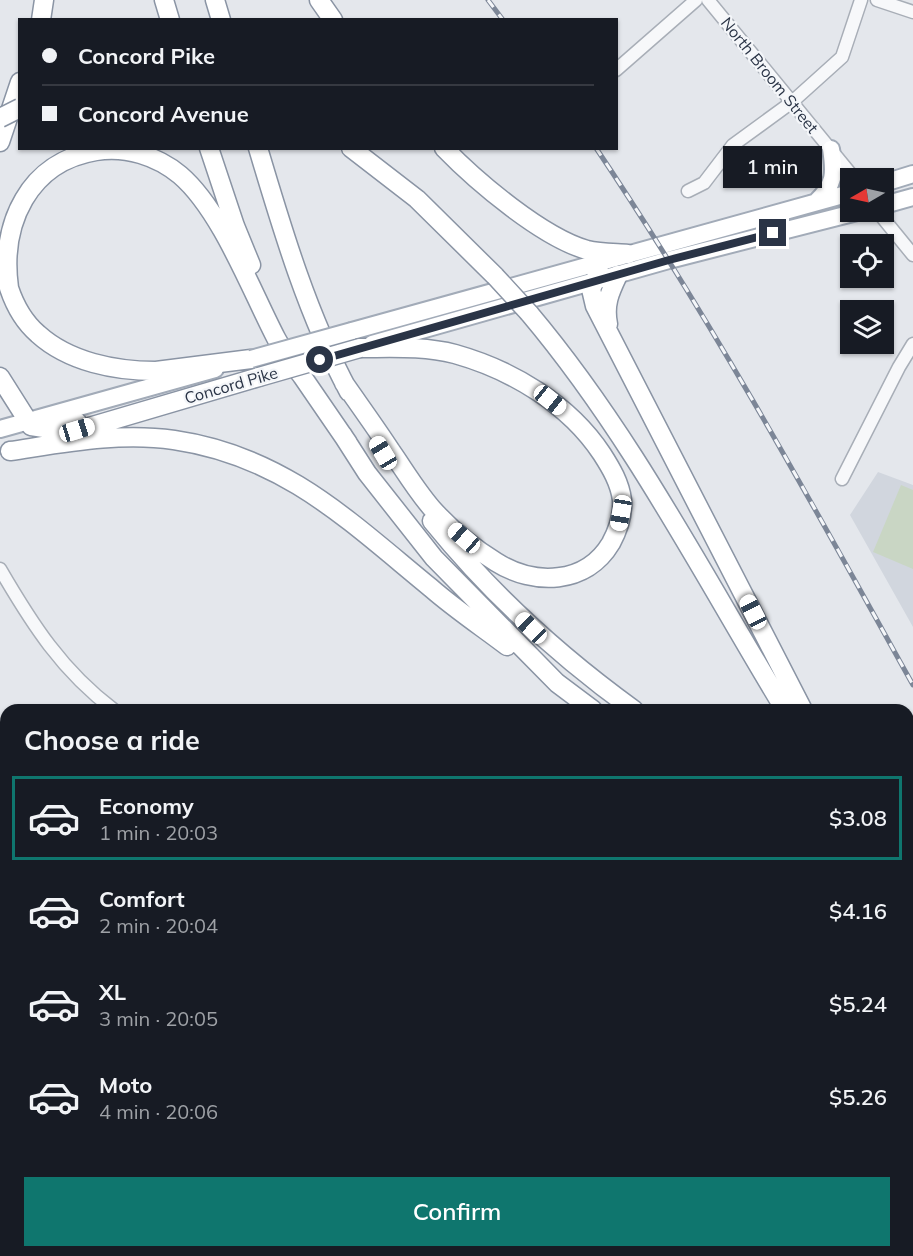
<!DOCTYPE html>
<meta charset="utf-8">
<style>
:root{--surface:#171b24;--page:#242831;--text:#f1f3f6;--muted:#9ea1a6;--line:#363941;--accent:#0f766e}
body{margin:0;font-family:Mulish,sans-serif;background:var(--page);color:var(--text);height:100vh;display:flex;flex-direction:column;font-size:22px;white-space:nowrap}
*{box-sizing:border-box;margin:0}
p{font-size:20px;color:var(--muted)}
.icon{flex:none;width:33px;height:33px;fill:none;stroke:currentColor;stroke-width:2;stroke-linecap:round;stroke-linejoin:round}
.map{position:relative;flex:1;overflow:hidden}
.sheet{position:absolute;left:0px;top:704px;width:914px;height:554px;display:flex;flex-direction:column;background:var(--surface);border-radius:18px 18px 0 0;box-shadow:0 2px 4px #0004}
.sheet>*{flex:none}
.top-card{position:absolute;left:18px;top:18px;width:600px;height:132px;border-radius:0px;box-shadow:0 2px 4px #0004;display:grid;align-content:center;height:132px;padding:0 24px;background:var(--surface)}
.needle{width:39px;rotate:261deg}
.tools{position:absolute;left:840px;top:168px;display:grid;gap:12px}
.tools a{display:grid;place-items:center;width:54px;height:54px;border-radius:0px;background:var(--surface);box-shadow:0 2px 4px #0004;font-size:30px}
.end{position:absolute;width:27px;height:27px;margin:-14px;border:8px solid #2a3446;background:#fff;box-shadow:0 0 0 3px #fff}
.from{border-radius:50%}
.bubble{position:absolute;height:42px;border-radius:0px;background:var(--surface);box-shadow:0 2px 4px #0004;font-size:20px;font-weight:600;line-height:42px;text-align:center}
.car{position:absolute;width:18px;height:36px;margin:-18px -9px;border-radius:8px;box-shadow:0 0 4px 2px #0007;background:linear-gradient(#fff 24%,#345 0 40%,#fff 0 76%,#345 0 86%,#fff 0)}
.top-card b{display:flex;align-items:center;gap:21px;height:57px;font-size:22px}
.top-card b+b{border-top:2px solid var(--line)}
.top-card i{width:15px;height:15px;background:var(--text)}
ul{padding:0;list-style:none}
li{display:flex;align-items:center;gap:18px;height:84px;margin:0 12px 9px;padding:0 12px;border:3px solid transparent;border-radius:0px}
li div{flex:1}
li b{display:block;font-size:22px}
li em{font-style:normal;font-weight:600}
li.selected{border-color:var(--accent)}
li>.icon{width:54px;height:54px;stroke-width:1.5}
h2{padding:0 24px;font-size:27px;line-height:72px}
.action{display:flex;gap:12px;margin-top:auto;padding:12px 24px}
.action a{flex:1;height:69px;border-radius:0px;background:var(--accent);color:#fff;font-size:24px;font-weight:600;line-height:69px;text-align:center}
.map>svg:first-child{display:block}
.built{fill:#d1d6de}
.green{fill:#c9d6c4}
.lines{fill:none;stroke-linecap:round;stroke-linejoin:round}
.minor-casing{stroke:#a8aeb7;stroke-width:15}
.major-casing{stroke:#a2abb8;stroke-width:20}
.highway-casing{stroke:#8a94a4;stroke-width:21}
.minor{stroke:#f7f8fa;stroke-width:12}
.major{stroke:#fff;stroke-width:16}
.highway{stroke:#fff;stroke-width:18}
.rail-casing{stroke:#7c8697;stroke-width:5}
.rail{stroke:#f4f6f9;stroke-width:3;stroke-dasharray:9;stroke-linecap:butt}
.major-bridge-casing{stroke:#a2abb8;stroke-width:20;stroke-linecap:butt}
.highway-bridge-casing{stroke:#8a94a4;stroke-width:21;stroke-linecap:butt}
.major-bridge{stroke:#fff;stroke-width:16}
.highway-bridge{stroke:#fff;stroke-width:18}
.route{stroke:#2a3446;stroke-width:8}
.labels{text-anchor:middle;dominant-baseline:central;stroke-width:4.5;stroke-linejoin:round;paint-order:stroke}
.street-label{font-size:16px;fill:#2a3446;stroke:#f4f6f9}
</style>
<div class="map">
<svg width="913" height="1256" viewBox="0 0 913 1256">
<rect width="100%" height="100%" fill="#e4e7ec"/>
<path class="built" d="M 878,472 L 913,485 L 913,627 L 850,515 Z
M 61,1251 L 300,1251 L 309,1256 L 56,1256 Z"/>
<path class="green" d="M 901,485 L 913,490 L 913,569 L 873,552 Z"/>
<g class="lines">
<g class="minor-casing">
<path id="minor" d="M 708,0 L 854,178
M 877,0 L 913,12
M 616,70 L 696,0
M 688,191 L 704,183 L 733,145 L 792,102 L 842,57 L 861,0
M 878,212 L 913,255
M 842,479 L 899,367 L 913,344
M 0,569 C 32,624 62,671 114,710
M 0,874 L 6,878
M 908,1031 L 913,1029
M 0,1083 L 4,1076
M 908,1132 L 913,1133
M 300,1251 L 309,1256
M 826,1251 L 849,1256
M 56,1256 L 61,1251
M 413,1256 L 416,1251"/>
</g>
<g class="major-casing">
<path id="major" d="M 884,183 L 913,174
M 816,202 C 835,184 835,174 831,149
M 884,205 L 913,197
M 352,331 L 850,193
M 372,344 L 669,260 L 857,212
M 0,429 L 215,369"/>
</g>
<g class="highway-casing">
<path id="highway" d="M 164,0 L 170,20
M 215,0 L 221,20
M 319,0 L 333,20
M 41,20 L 44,0
M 0,142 L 20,82
M 209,148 L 235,226 L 251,265
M 258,148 C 283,232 308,316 349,392
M 351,148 L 417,199 L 495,276
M 444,148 C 477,182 542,237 587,250 C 599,253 615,253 628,254
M 599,271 L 591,289 L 595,306 L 803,710
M 529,313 C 631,434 703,575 785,710
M 608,324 C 604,304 610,292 618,275
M 251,359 L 156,371 C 115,371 69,362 38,334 C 24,322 15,306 9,288 C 0,223 29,162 96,151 C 126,146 157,156 180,175 C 221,210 251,290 276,338 C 283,351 293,364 302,376 C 317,398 332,420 348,443
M 0,377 L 31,426 L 44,428 L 77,422
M 344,383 C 360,406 376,428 391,451 C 405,471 419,495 436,513 C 453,531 475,549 496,562 C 534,586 586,585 611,543 C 618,530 623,514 622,500 C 620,483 611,468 602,454 C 569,404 512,370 455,354 C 424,346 392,348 360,348
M 342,434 L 367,473 L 434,558 L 557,683 L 593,710
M 62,435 L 259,377
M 10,451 C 64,443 119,432 174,440 C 284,456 349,521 431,588 C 455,609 482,627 507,646
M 432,521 C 491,594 558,655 634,710
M 908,857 L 913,861
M 908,883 L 913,886
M 908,910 L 913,913"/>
</g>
<use href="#minor" class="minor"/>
<use href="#major" class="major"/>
<use href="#highway" class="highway"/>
<g class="rail-casing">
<path id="rail" d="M 488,0 L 503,20
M 596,148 C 712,321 812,503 913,685"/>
</g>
<use href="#rail" class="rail"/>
<g class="major-bridge-casing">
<path id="major-bridge" d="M 251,359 L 352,331"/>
</g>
<g class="highway-bridge-casing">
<path id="highway-bridge" d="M 0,118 L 20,108
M 495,276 L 529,313
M 259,377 L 360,348"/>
</g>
<use href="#major-bridge" class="major-bridge"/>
<use href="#highway-bridge" class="highway-bridge"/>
</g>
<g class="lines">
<path class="route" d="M 320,360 L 669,260 L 773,233"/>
</g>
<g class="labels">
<g class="street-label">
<text transform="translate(770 75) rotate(51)">North Broom Street</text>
<text transform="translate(231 385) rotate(-16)">Concord Pike</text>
</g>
</g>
</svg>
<div class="tools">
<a><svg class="needle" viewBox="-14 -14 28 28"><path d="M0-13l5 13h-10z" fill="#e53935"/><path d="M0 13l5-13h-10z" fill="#9ea1a6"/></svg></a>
<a><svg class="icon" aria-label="locate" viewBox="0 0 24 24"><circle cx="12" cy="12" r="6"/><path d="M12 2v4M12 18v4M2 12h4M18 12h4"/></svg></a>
<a><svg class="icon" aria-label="layers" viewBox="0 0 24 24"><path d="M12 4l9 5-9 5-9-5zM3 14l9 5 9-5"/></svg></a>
</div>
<i class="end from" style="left:320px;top:360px"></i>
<i class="end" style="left:773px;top:233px"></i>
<div class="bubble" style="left:723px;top:146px;width:99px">1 min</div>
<i class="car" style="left:550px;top:400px;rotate:129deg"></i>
<i class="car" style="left:77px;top:430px;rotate:73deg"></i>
<i class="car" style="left:383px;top:453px;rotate:329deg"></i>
<i class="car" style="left:621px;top:513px;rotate:190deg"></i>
<i class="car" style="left:464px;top:538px;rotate:311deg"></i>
<i class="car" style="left:753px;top:612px;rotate:333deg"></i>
<i class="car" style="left:531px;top:628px;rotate:314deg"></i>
<div class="top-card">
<b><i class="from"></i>Concord Pike</b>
<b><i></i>Concord Avenue</b>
</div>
<section class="sheet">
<h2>Choose a ride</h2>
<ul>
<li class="selected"><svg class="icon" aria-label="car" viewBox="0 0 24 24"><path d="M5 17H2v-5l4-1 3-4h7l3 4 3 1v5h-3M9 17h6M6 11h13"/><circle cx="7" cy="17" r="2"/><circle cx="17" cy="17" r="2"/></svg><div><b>Economy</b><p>1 min · 20:03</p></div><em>$3.08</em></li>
<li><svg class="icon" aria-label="car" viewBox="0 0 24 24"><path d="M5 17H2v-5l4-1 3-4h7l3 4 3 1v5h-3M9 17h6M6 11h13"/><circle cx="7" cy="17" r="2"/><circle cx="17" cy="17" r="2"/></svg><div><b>Comfort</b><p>2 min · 20:04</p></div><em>$4.16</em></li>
<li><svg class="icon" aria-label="car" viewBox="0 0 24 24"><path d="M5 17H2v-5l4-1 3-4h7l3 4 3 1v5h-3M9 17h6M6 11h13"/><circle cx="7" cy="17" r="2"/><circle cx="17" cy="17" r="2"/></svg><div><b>XL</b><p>3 min · 20:05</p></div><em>$5.24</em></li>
<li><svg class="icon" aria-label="car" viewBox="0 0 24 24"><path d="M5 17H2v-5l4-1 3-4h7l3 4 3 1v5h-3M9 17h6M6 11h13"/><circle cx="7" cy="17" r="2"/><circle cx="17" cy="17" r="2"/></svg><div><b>Moto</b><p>4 min · 20:06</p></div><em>$5.26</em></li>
</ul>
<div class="action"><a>Confirm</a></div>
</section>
</div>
